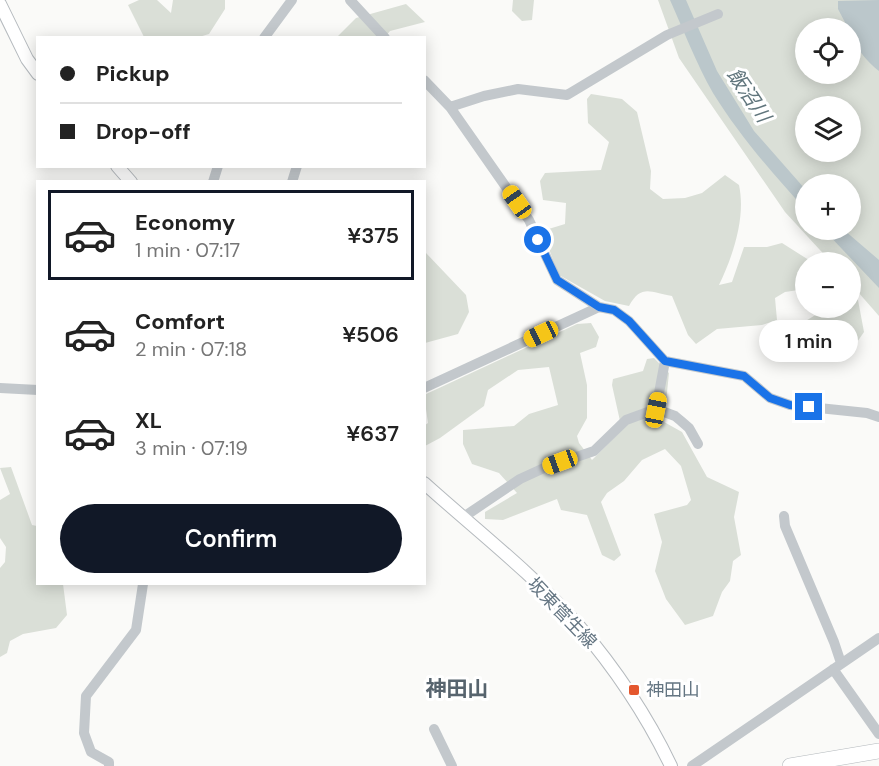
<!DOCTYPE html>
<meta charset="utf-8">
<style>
:root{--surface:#fff;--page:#f6f6f6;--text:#222;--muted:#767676;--line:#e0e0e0;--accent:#111827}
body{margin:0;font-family:"DM Sans","Noto Sans JP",sans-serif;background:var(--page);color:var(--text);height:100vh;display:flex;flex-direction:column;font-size:22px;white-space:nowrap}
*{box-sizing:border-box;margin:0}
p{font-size:20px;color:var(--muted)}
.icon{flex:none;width:33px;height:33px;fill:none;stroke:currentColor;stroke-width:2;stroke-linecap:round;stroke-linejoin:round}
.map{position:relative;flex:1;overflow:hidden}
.panel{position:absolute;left:36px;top:180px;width:390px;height:405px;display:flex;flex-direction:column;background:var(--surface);border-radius:0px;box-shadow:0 3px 15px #0003}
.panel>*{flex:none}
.guide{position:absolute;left:36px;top:36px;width:390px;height:132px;border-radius:0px;box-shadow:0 3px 15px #0003;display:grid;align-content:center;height:132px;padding:0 24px;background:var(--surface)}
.buttons{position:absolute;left:795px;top:18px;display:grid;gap:12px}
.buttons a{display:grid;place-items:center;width:66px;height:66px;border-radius:50%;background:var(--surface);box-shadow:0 3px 15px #0003;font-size:30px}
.end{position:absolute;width:27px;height:27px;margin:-14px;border:8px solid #1a73e8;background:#fff;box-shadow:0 0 0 3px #fff}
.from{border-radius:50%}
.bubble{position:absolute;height:42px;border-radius:21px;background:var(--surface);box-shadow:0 3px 15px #0003;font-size:20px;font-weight:600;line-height:42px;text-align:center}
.car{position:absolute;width:18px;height:36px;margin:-18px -9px;border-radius:8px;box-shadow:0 0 4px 2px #0007;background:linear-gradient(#f5c518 24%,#345 0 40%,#f5c518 0 76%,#345 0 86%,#f5c518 0)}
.guide b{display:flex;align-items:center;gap:21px;height:57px;font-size:22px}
.guide b+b{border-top:2px solid var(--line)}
.guide i{width:15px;height:15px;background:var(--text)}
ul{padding:10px 0 0;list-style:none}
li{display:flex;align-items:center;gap:18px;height:90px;margin:0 12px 9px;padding:0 12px;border:3px solid transparent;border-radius:0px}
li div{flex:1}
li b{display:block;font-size:22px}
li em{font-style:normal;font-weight:600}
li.selected{border-color:var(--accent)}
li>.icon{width:54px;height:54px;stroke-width:1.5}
.cta{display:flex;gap:12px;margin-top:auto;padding:12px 24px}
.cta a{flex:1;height:69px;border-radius:36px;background:var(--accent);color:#fff;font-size:24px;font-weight:600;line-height:69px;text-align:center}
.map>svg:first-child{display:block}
.green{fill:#dadfd7;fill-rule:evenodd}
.water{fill:#bbc7cb}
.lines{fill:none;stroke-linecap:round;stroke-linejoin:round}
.major-casing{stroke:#b5babe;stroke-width:14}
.highway-casing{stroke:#b4b9bd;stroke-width:16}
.minor{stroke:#c3c8cc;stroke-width:10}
.major{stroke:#fff;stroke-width:12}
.highway{stroke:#fff;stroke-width:15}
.route{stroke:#1a73e8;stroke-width:8}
.poi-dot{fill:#e4572e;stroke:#fff;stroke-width:2}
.labels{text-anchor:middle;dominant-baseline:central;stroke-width:6;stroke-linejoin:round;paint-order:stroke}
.street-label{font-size:18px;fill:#657683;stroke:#fff}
.poi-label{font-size:18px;fill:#657683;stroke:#fff;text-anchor:start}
.water-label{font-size:20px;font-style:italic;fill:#60757c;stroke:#fff}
.quarter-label{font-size:21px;font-weight:bold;fill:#57646e;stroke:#fff}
</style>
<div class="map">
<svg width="879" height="766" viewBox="0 0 879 766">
<rect width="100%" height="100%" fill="#fafaf8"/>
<path class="green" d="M 139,0 L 157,0 L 171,13 L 173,0 L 225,0 L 225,9 L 209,34 L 199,37 L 144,37 L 128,5 Z
M 513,0 L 534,0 L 532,20 L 522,21 L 512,11 Z
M 658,0 L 879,0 L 879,316 L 851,284 L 850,262 L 831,262 L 785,212 L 679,58 ZM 806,28 L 850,28 L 850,74 L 806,74 ZM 806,106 L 850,106 L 850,152 L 806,152 ZM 806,184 L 850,184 L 850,230 L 806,230 Z
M 406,4 L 425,22 L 390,31 L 385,37 L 336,38 L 356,18 Z
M 591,94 L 622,99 L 637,112 L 651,171 L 650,189 L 663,199 L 685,198 L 702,193 L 725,175 L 739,185 C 746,217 733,256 719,285 L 732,282 L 744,247 L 767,247 L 782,243 L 812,262 L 806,262 L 805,289 L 785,292 L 775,298 L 777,320 L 762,325 L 717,329 L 696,344 L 688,335 L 672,296 C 650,292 641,284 629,306 L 605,301 L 559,275 L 542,231 L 565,224 L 566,203 L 543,200 L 540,181 L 545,173 L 601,170 L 609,142 L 588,123 L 587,99 Z
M 425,253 L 426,253 L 466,295 L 469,312 L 458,334 L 425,343 Z
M 851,293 L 858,300 L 864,332 L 851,351 L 825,351 L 803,338 L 804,322 L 817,314 L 830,311 L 831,308 L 850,308 Z
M 591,323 L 599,337 L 596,347 L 580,353 L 587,385 L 587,418 L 577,436 L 579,443 L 592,460 L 622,430 L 612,385 L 613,379 L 643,371 L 647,359 L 654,358 L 669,373 L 664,422 L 682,432 L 707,477 L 739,492 L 734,517 L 741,555 L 733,561 L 730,581 L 722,592 L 713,616 L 685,625 L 666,599 L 655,571 L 662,542 L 654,514 L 687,505 L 691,500 L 681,466 L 665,449 L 642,460 L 624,481 L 607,493 L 601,502 L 621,555 L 614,561 L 602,555 L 587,515 L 561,510 L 557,499 L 503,520 L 485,519 L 485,512 L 517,493 L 499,473 L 472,464 L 463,444 L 463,430 L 514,426 L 529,414 L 558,405 L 549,367 L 518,370 L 488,390 L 484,406 L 440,438 L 425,446 L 425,425 L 428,423 L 424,395 L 577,324 Z
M 11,467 L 32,525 L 37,526 L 38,584 L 63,584 L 67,615 L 56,628 L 23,634 L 10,641 L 7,653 L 0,657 L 0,568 L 5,562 L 6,547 L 0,538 L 0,500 L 10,494 L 0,468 Z"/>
<path class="water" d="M 670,0 L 686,0 L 717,71 L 754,131 L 805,189 L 805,209 C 772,173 739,135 713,93 C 696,63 684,31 670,0 Z
M 879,0 L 879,71 C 867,62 852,44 850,28 L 848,28 L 838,9 L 838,1 Z
M 824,230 L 844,230 L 879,260 L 879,288 Z"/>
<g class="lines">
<g class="major-casing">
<path id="major" d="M 0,4 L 27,59 L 38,74
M 117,166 L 131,182
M 424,483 C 475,529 533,574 578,625 C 614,667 647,716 671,766"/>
</g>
<g class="highway-casing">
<path id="highway" d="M 790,766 L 879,751"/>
</g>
<path class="minor" d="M 350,0 L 385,38
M 264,38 L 292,0
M 424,80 L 450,107 L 529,220 L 557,280 L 599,307 L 614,310 L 629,321 L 665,361 L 744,376 L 770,398 L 790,405 L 867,413 L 879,417
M 450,107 L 484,96 L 518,89 L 567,95 L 667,35 L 718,14
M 213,182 L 218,166
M 292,182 L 297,166
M 0,388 L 38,390
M 424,388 L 599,307
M 656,409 L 665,361
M 784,516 L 785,526 L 834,642 L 841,663
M 464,519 L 468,514 L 520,479 L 544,468 L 594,451 L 626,420 L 656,409 L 675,416 L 681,421 L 689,428 L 698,444
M 833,669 L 879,734
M 434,729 L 452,766
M 109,766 L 109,762 L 91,752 L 84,733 L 86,696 L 136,630 L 143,584
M 692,766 L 879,638"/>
<use href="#major" class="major"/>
<use href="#highway" class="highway"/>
</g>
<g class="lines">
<path class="route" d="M 538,240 L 557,280 L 599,307 L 614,310 L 629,321 L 665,361 L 744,376 L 770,398 L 790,405 L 809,407"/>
</g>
<rect class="poi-dot" x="628" y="684" width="12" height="12" rx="3"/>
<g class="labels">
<g class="street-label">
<text transform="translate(562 613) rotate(46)">坂東菅生線</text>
</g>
<g class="poi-label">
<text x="646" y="690">神田山</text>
</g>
<g class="water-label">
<text transform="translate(749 95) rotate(56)">飯沼川</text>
</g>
<g class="quarter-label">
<text x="457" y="689">神田山</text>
</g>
</g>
</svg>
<div class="buttons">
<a><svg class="icon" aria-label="locate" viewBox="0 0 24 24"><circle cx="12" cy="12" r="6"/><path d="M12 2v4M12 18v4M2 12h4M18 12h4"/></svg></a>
<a><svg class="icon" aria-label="layers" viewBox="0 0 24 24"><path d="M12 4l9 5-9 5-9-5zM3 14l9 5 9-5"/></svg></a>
<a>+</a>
<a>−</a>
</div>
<i class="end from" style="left:538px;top:240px"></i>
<i class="end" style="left:809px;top:407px"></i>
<div class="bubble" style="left:759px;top:320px;width:99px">1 min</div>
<i class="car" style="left:517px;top:202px;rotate:325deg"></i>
<i class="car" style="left:541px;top:334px;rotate:245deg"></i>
<i class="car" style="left:656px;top:410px;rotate:11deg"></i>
<i class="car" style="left:560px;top:462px;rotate:250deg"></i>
<div class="guide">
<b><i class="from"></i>Pickup</b>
<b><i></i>Drop-off</b>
</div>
<section class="panel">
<ul>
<li class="selected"><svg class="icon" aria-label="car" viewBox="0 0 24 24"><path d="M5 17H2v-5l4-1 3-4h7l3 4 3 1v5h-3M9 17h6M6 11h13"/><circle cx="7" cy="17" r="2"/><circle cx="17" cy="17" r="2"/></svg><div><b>Economy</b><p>1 min · 07:17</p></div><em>¥375</em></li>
<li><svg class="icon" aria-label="car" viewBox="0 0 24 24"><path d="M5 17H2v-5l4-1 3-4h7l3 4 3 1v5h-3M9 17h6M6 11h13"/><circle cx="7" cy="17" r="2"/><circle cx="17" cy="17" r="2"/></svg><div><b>Comfort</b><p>2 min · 07:18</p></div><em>¥506</em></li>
<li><svg class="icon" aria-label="car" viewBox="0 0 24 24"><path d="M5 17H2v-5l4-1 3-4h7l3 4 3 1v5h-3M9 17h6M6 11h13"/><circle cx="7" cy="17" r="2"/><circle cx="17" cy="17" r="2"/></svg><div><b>XL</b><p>3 min · 07:19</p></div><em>¥637</em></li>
</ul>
<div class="cta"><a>Confirm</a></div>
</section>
</div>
